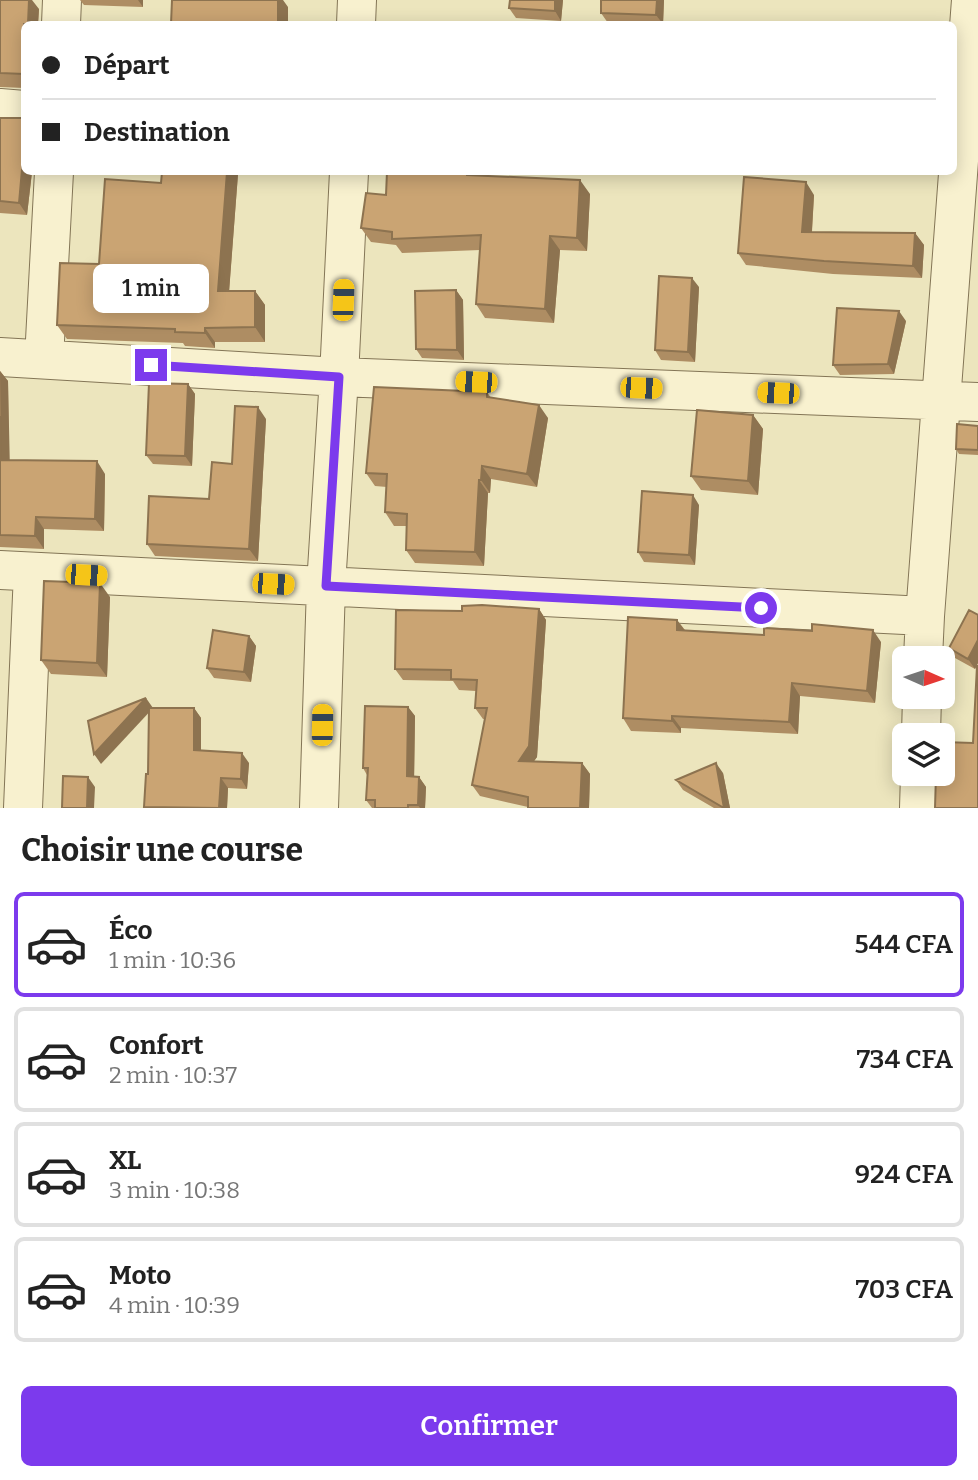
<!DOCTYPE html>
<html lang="fr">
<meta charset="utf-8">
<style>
:root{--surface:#fff;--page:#f2f2f2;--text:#222;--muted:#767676;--line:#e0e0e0;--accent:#7c3aed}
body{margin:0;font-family:Bitter,serif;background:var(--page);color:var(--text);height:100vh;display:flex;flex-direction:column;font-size:26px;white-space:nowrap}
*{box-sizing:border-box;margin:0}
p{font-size:23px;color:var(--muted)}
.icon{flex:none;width:38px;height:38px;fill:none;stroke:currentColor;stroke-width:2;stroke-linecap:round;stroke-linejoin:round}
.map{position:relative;height:808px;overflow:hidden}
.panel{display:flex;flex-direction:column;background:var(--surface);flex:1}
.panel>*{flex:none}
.top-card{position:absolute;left:21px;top:21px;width:936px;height:154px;border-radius:10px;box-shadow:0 4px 18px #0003;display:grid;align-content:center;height:154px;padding:0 21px;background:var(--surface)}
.needle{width:46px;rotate:93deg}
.buttons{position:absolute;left:892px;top:646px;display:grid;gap:14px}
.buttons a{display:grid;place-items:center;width:63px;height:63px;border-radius:10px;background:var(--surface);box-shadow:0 4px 18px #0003;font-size:35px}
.end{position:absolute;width:32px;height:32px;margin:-16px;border:9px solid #7c3aed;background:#fff;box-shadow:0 0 0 4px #fff}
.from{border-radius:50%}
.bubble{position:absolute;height:49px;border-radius:10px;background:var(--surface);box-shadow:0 4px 18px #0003;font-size:23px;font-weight:600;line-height:49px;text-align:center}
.car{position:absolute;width:21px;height:42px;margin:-21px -10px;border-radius:9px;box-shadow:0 0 5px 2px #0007;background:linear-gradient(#f5c518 24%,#345 0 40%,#f5c518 0 76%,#345 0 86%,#f5c518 0)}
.top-card b{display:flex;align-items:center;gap:24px;height:66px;font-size:26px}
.top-card b+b{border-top:2px solid var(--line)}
.top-card i{width:18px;height:18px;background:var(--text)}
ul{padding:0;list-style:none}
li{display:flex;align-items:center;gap:21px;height:105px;margin:0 14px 10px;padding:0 7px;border:4px solid var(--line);border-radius:10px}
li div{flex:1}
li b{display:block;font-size:26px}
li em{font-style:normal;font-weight:600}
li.active{border-color:var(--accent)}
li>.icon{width:63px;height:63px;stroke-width:1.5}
h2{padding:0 21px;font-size:32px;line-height:84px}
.action{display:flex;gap:14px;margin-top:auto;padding:14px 21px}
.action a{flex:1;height:80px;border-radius:10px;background:var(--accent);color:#fff;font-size:28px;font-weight:600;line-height:80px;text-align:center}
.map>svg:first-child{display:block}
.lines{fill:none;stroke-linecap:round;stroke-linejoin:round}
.minor-casing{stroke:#837556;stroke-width:40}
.minor{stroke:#f8f1cf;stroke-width:38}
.wall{fill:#ae8d63}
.shaded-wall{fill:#8d7350}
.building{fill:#caa473;stroke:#8d7350;stroke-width:2}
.route{stroke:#7c3aed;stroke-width:9}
</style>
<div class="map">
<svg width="978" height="808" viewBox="0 0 978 808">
<rect width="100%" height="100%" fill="#ece5bd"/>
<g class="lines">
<g class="minor-casing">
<path id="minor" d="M 61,24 L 62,0
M 356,24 L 357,0
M 0,108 L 24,110
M 0,357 L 339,377 L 978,402
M 44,359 L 54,172
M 0,570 L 925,616
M 923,658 L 925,616 L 971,0
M 921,735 L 922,696
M 23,808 L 33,572
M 319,808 L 326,586 L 339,377 L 349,172
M 919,808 L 920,774"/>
</g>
<use href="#minor" class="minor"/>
</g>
<path class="wall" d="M 0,0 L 39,9 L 38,24 L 24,24 L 24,88 L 0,87 Z
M 80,0 L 143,0 L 143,7 L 84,5 Z
M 563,0 L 561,21 L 516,18 L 509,8 Z
M 664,0 L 663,24 L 608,23 L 601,13 Z
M 0,118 L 24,172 L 32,172 L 27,215 L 0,213 Z
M 162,172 L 284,172 L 284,175 L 238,174 L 229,291 L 255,291 L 265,305 L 265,342 L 215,342 L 215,348 L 185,346 L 183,343 L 67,339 L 57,325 L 99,264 L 161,183 Z
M 387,172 L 477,172 L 477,175 L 590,194 L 587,251 L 560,250 L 554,323 L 485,318 L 476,304 L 480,250 L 402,253 L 396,245 L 371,242 L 361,228 L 386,195 Z
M 814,195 L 812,232 L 915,233 L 924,245 L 922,278 L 833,274 L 746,265 L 738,253 Z
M 699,287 L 695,362 L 661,360 L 655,350 Z
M 456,290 L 463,300 L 464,360 L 422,358 L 416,349 Z
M 906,321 L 894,374 L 840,375 L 833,365 Z
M 0,371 L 8,381 L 9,460 L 105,474 L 104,531 L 44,529 L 44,549 L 0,547 Z
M 188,384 L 195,394 L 192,466 L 153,464 L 146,455 Z
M 487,392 L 491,398 L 548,418 L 537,487 L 491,479 L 490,493 L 488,493 L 484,566 L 415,563 L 406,550 L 407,526 L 394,526 L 385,512 L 387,487 L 375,486 L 366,473 Z
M 753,415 L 763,429 L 758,495 L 701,490 L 691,476 Z
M 266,419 L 258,561 L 155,556 L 147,544 L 209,499 L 232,464 Z
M 978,426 L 978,455 L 959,454 L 956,449 Z
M 699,505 L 695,565 L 644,562 L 638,552 Z
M 110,597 L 107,677 L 51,674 L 41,660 Z
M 539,609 L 546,620 L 537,757 L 534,761 L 582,763 L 590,774 L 589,808 L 528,808 L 528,807 L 480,796 L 472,785 L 485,719 L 483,719 L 475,708 L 476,691 L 459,690 L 453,681 L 403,680 L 395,669 L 462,611 Z
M 978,615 L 978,663 L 975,669 L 955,658 L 949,648 Z
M 677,620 L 685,630 L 881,642 L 875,703 L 800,696 L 798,734 L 681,728 L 681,733 L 631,731 L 623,718 Z
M 249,636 L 256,646 L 251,682 L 214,678 L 207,668 Z
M 408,707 L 415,716 L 414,777 L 419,777 L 426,787 L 425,808 L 372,808 L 366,800 L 367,775 L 363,768 Z
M 152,708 L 194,708 L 201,718 L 201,751 L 249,763 L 247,789 L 228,788 L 227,808 L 145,808 L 144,807 L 148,774 L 149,712 L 101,764 L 153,708 Z
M 723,773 L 730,808 L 714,808 L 683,790 L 676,780 Z"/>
<path class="shaded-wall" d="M 29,0 L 32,0 L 39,9 L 38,24 L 28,24 Z
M 138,0 L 143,0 L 143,7 Z
M 278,0 L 283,0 L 288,7 L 288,24 L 278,24 Z
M 555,0 L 563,0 L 561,21 L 555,11 Z
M 657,0 L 664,0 L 663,24 L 656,15 Z
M 24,147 L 24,172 L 32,172 L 27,215 L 19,203 Z
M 227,172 L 236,172 L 238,174 L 228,306 L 218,291 Z
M 467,172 L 477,172 L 476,188 L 467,175 Z
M 580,180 L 590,194 L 587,251 L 577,238 Z
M 806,182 L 814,195 L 811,245 L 802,232 Z
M 915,233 L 924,245 L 922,278 L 913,266 Z
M 550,236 L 560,250 L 554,323 L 545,309 Z
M 692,278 L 699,287 L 695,362 L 688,352 Z
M 456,290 L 463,300 L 464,360 L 457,350 Z
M 255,291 L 265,305 L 265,342 L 255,327 Z
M 899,311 L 906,321 L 894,374 L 888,364 Z
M 205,328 L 215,342 L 215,348 L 205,333 Z
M 0,371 L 8,381 L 10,472 L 1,460 Z
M 188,384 L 195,394 L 192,466 L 185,456 Z
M 539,405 L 548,418 L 537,487 L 527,474 Z
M 258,407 L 266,419 L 258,561 L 249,549 Z
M 753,415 L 763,429 L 758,495 L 748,481 Z
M 97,461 L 105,474 L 104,531 L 95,519 Z
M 482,466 L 491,479 L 490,493 L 481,480 Z
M 479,480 L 488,493 L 484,566 L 475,552 Z
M 693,495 L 699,505 L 695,565 L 689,555 Z
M 36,517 L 44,529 L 44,549 L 35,536 Z
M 100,583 L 110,597 L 107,677 L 97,663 Z
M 539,609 L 546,620 L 537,757 L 526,772 L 519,761 Z
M 677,620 L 686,632 L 677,630 Z
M 873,630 L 881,642 L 875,703 L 867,691 Z
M 249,636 L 256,646 L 251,682 L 244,672 Z
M 978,640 L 978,663 L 975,669 L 968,659 Z
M 792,683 L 800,696 L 798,734 L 789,722 Z
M 146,698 L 153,708 L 101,764 L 94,754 Z
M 408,707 L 415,716 L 414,786 L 407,776 Z
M 194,708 L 201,718 L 201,760 L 194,750 Z
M 672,716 L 681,728 L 681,733 L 672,721 Z
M 242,753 L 249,763 L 247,789 L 241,779 Z
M 582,763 L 590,774 L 589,808 L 580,808 Z
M 716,763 L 723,773 L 730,808 L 724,808 Z
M 88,777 L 95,787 L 94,808 L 87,808 Z
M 419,777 L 426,787 L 425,808 L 420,808 L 418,805 Z
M 221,778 L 228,788 L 227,808 L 219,808 Z"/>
<path class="building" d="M 0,0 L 29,0 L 28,24 L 24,24 L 24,74 L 0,73 Z
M 172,0 L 278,0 L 278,24 L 171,24 Z
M 510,0 L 555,0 L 555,11 L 509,8 Z
M 601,0 L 657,0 L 656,15 L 601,13 Z
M 0,118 L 24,118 L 24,147 L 19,203 L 0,201 Z
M 162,172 L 227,172 L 218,291 L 255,291 L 255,327 L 205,328 L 205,333 L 175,332 L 175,329 L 57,325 L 60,263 L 99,264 L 105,179 L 161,183 Z
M 387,172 L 467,172 L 467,175 L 580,180 L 577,238 L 550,236 L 545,309 L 476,304 L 481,235 L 392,239 L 392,232 L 361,228 L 366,193 L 386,195 Z
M 744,177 L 806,182 L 802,232 L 915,233 L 913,266 L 824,261 L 738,253 Z
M 659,276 L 692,278 L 688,352 L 655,350 Z
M 456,290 L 457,350 L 416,349 L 415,291 Z
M 837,308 L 899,311 L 888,364 L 833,365 Z
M 149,383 L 188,384 L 185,456 L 146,455 Z
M 374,387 L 487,392 L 487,397 L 539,405 L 527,474 L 482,466 L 481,480 L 479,480 L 475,552 L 406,550 L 407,514 L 385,512 L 387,474 L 366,473 Z
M 235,406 L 258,407 L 249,549 L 147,544 L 149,496 L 209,499 L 212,462 L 232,464 Z
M 697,410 L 753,415 L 748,481 L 691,476 Z
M 0,416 L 1,460 L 97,461 L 95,519 L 36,517 L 35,536 L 0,535 Z
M 957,424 L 978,426 L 978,450 L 956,449 Z
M 642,491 L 693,495 L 689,555 L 638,552 Z
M 44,581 L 100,583 L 97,663 L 41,660 Z
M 482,605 L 539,609 L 529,746 L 519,761 L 582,763 L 580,808 L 528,808 L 528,797 L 472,785 L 487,708 L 475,708 L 477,680 L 451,679 L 451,670 L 395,669 L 396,610 L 462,611 L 462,606 Z
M 969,610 L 978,615 L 978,640 L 968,659 L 949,648 Z
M 628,617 L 677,620 L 677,630 L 764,635 L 764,628 L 812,631 L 812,624 L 873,630 L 867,691 L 792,683 L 789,722 L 672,716 L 672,721 L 623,718 Z
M 213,630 L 249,636 L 244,672 L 207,668 Z
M 977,666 L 978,666 L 978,808 L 935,808 L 936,774 L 943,774 L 943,742 L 973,743 Z
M 146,698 L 94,754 L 88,721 Z
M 365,706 L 408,707 L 407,776 L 419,777 L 418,805 L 408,805 L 408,808 L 375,808 L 375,800 L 366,800 L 368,768 L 363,768 Z
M 149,708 L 194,708 L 194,750 L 242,753 L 241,779 L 221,778 L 219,808 L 144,807 L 146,774 L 148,774 Z
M 716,763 L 724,808 L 676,780 Z
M 63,776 L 88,777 L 87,808 L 62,808 Z"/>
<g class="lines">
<path class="route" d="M 151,365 L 339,377 L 326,586 L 761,608"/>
</g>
</svg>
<div class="buttons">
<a><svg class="needle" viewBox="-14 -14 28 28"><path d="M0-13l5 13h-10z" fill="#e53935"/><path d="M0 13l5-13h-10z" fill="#767676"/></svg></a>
<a><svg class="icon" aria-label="layers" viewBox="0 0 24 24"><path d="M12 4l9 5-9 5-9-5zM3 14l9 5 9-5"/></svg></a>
</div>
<i class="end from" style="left:761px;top:608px"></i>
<i class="end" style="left:151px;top:365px"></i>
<div class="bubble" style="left:93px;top:264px;width:116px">1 min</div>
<i class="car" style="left:343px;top:300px;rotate:2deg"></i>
<i class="car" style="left:476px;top:382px;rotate:272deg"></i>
<i class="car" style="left:641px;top:388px;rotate:92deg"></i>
<i class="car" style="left:778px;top:393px;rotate:272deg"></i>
<i class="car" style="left:86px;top:575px;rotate:93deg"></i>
<i class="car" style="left:273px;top:584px;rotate:93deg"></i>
<i class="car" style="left:322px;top:725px;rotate:1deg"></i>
<div class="top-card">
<b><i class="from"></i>Départ</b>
<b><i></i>Destination</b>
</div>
</div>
<section class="panel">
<h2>Choisir une course</h2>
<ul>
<li class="active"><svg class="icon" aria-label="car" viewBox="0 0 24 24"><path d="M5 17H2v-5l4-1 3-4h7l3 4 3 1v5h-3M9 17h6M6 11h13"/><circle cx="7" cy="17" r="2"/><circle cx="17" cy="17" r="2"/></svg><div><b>Éco</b><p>1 min · 10:36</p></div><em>544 CFA</em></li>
<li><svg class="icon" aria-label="car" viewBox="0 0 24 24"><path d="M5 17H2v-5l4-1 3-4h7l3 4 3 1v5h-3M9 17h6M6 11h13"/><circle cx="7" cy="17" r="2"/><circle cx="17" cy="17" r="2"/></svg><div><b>Confort</b><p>2 min · 10:37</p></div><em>734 CFA</em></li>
<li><svg class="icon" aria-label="car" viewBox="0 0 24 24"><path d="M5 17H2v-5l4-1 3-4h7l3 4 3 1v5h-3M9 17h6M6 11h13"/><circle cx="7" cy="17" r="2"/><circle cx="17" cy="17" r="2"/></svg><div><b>XL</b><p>3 min · 10:38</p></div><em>924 CFA</em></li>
<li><svg class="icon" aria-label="car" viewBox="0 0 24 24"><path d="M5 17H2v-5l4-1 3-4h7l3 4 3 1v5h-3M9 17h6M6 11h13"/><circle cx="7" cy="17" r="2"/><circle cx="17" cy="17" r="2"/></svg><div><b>Moto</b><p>4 min · 10:39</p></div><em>703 CFA</em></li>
</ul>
<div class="action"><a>Confirmer</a></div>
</section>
